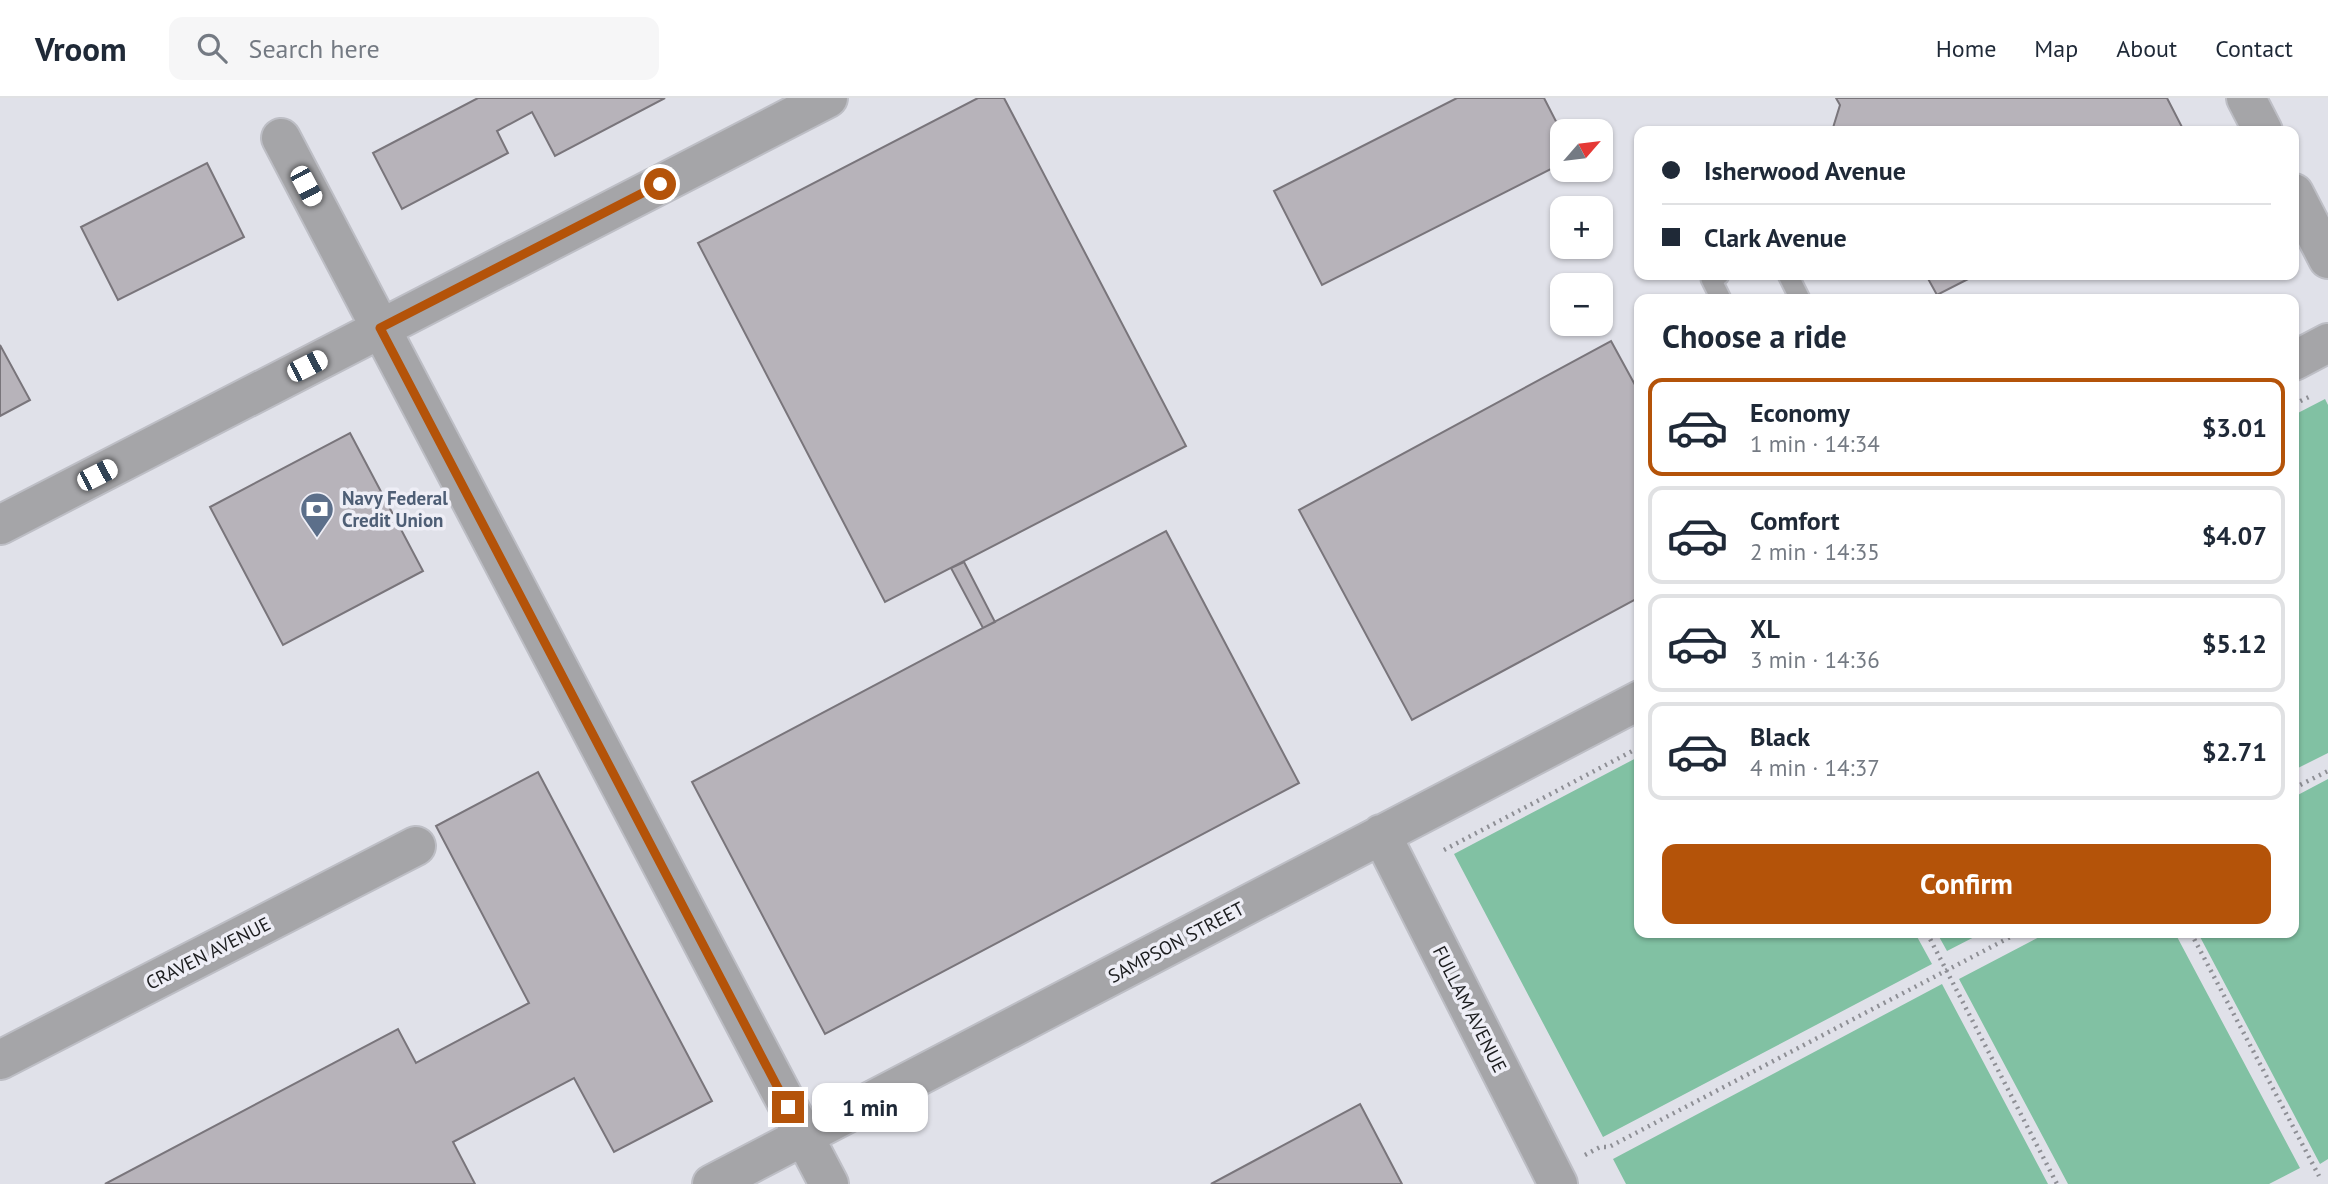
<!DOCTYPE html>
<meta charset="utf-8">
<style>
:root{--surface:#fff;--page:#f6f6f7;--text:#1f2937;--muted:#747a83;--line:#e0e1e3;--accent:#b45309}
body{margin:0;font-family:"PT Sans",sans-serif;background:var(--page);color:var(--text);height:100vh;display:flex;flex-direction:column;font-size:26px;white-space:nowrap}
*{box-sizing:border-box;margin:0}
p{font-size:23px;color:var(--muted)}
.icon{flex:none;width:38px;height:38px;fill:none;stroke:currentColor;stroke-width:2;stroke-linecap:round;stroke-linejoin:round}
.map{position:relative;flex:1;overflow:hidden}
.details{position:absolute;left:1634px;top:196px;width:665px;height:644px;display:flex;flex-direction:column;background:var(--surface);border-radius:14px;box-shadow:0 2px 5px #0004}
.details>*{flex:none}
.guide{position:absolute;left:1634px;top:28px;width:665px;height:154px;border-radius:14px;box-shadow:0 2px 5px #0004;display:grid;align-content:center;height:154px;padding:0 28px;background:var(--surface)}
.needle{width:46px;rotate:62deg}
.controls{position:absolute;left:1550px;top:21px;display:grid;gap:14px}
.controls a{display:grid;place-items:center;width:63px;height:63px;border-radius:14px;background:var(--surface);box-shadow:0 2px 5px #0004;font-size:35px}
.end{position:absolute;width:32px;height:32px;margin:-16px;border:9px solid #b45309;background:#fff;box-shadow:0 0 0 4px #fff}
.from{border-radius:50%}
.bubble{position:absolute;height:49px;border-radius:14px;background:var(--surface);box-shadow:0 2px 5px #0004;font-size:23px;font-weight:800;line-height:49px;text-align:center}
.car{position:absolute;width:21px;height:42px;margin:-21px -10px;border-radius:9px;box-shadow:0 0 5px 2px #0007;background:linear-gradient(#fff 24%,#345 0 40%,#fff 0 76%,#345 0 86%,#fff 0)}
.guide b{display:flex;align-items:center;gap:24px;height:66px;font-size:26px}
.guide b+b{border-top:2px solid var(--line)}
.guide i{width:18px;height:18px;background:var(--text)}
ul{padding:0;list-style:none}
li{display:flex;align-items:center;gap:21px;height:98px;margin:0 14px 10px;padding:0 14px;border:4px solid var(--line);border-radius:14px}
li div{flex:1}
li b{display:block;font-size:26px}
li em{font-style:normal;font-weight:800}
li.active{border-color:var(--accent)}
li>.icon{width:63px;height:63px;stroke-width:1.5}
h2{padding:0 28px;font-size:32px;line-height:84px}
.cta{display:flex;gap:14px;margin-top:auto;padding:14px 28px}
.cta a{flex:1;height:80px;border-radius:14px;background:var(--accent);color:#fff;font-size:28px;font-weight:800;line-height:80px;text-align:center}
header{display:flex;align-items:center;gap:42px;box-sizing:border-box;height:98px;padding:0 35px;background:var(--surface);border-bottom:2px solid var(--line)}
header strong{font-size:33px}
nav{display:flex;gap:38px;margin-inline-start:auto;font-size:24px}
.search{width:490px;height:63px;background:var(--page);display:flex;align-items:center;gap:18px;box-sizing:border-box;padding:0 24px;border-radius:14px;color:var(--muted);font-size:26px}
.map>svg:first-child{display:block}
.green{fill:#81c1a3}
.building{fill:#b7b3ba;stroke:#79757b;stroke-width:2}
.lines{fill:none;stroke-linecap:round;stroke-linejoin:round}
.service-casing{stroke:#bdbec5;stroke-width:23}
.minor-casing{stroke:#bdbec5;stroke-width:42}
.path{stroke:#8e8f95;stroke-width:4.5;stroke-dasharray:2 5;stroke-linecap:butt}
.service{stroke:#a5a5a8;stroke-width:19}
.minor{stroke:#a5a5a8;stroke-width:38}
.route{stroke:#b45309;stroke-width:9}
.labels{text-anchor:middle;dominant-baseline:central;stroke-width:7;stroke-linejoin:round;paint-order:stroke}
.service-label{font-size:19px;font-weight:bold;fill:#4e5e75;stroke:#eeeef6;text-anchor:start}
.street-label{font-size:19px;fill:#1c1d1f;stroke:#eeeef6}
</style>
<header>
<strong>Vroom</strong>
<div class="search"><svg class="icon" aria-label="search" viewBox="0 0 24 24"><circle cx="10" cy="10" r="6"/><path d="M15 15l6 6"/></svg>Search here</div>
<nav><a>Home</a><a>Map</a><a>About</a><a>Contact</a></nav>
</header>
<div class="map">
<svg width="2328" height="1086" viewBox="0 0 2328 1086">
<rect width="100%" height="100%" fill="#e0e1e9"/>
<path class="green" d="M 2325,301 L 2328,307 L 2328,655 L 2294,672 L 2294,317 Z
M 1640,658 L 1640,835 L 1915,835 L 1932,866 L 1603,1039 L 1454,756 Z
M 2328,681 L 2328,1061 L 2320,1066 L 2198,835 L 2294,835 L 2294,699 Z
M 1937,835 L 1982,835 L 1947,853 Z
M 2047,835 L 2175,835 L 2300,1070 L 2269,1086 L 2068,1086 L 1959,881 Z
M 1942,886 L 2048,1086 L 1626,1086 L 1613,1061 Z"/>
<path class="building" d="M 478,0 L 665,0 L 555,58 L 532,14 L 497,33 L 508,55 L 402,111 L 373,55 Z
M 978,0 L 1004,0 L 1186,348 L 885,504 L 698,145 Z
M 1457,0 L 1544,0 L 1563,37 L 1563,65 L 1322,187 L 1274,93 Z
M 1836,0 L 2167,0 L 2184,33 L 1832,33 L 1840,7 Z
M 207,65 L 244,139 L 118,202 L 81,129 Z
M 1926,177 L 1976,177 L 1937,197 Z
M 1611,243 L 1640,296 L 1640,499 L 1412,622 L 1299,412 Z
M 0,247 L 30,302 L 0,318 Z
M 350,335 L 423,473 L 283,547 L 210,409 Z
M 1166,433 L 1299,685 L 825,936 L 692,684 Z
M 964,464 L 995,524 L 983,530 L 951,470 Z
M 538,674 L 712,1003 L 614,1054 L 574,980 L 453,1044 L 475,1086 L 105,1086 L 398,931 L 416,965 L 529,905 L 436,728 Z
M 1360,1006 L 1402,1086 L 1211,1086 Z"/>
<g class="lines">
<g class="service-casing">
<path id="service" d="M 1719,177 L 1711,181 L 1721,201
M 1788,177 L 1800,201"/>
</g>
<g class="minor-casing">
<path id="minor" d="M 2246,0 L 2263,33
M 281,40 L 829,1086
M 2294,95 L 2328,161
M 2294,263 L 2328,245
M 0,427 L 828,0
M 1381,736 L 1558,1086
M 0,962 L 416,748
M 712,1086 L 1640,602"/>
</g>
<path class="path" d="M 2294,306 L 2309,299
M 2294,690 L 2328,673
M 1444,752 L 1640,649
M 1927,835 L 2057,1086
M 2191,835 L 2319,1078
M 1585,1057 L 1600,1049 L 1609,1049 L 2018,835"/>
<use href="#service" class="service"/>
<use href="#minor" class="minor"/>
</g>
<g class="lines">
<path class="route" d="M 660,86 L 380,230 L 788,1009"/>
</g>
<defs>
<g id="bank-pin" transform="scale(1.75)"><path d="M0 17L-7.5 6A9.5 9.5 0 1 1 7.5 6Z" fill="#5c6f8a" stroke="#eeeef6"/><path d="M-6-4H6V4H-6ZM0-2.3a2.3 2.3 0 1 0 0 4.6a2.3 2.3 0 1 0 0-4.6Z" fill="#fff"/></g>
</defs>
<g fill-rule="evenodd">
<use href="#bank-pin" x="317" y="411"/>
</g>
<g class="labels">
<g class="service-label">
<text x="342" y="400">Navy Federal<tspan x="342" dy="22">Credit Union</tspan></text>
</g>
<g class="street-label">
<text transform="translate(1176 844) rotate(-28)">SAMPSON STREET</text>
<text transform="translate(208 855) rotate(-27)">CRAVEN AVENUE</text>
<text transform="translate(1470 911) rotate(63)">FULLAM AVENUE</text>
</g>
</g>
</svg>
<div class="controls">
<a><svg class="needle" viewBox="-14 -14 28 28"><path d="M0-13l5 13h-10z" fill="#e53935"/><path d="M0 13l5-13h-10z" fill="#747a83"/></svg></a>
<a>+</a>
<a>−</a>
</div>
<i class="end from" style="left:660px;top:86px"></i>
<i class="end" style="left:788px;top:1009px"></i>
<div class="bubble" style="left:812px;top:985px;width:116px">1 min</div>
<i class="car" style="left:306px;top:88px;rotate:152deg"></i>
<i class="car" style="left:307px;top:268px;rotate:63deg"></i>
<i class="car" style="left:97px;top:377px;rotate:63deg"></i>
<div class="guide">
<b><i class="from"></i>Isherwood Avenue</b>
<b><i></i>Clark Avenue</b>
</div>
<section class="details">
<h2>Choose a ride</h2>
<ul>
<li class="active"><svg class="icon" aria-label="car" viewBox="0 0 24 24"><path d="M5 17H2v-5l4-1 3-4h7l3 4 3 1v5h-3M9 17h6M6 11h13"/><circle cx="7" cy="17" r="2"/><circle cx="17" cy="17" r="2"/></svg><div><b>Economy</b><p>1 min · 14:34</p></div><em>$3.01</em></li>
<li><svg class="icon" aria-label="car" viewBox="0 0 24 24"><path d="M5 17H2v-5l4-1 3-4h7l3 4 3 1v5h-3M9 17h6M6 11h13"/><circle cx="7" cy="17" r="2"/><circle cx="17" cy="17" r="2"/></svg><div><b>Comfort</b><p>2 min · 14:35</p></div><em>$4.07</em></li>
<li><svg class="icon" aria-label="car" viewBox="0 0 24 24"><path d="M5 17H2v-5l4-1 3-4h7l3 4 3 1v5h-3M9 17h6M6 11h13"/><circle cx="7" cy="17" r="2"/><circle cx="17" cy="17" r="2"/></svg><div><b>XL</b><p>3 min · 14:36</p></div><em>$5.12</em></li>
<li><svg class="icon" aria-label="car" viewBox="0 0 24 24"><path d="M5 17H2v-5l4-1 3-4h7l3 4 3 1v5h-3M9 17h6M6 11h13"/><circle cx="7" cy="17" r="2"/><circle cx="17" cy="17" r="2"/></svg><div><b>Black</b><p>4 min · 14:37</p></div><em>$2.71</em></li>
</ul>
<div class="cta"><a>Confirm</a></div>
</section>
</div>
